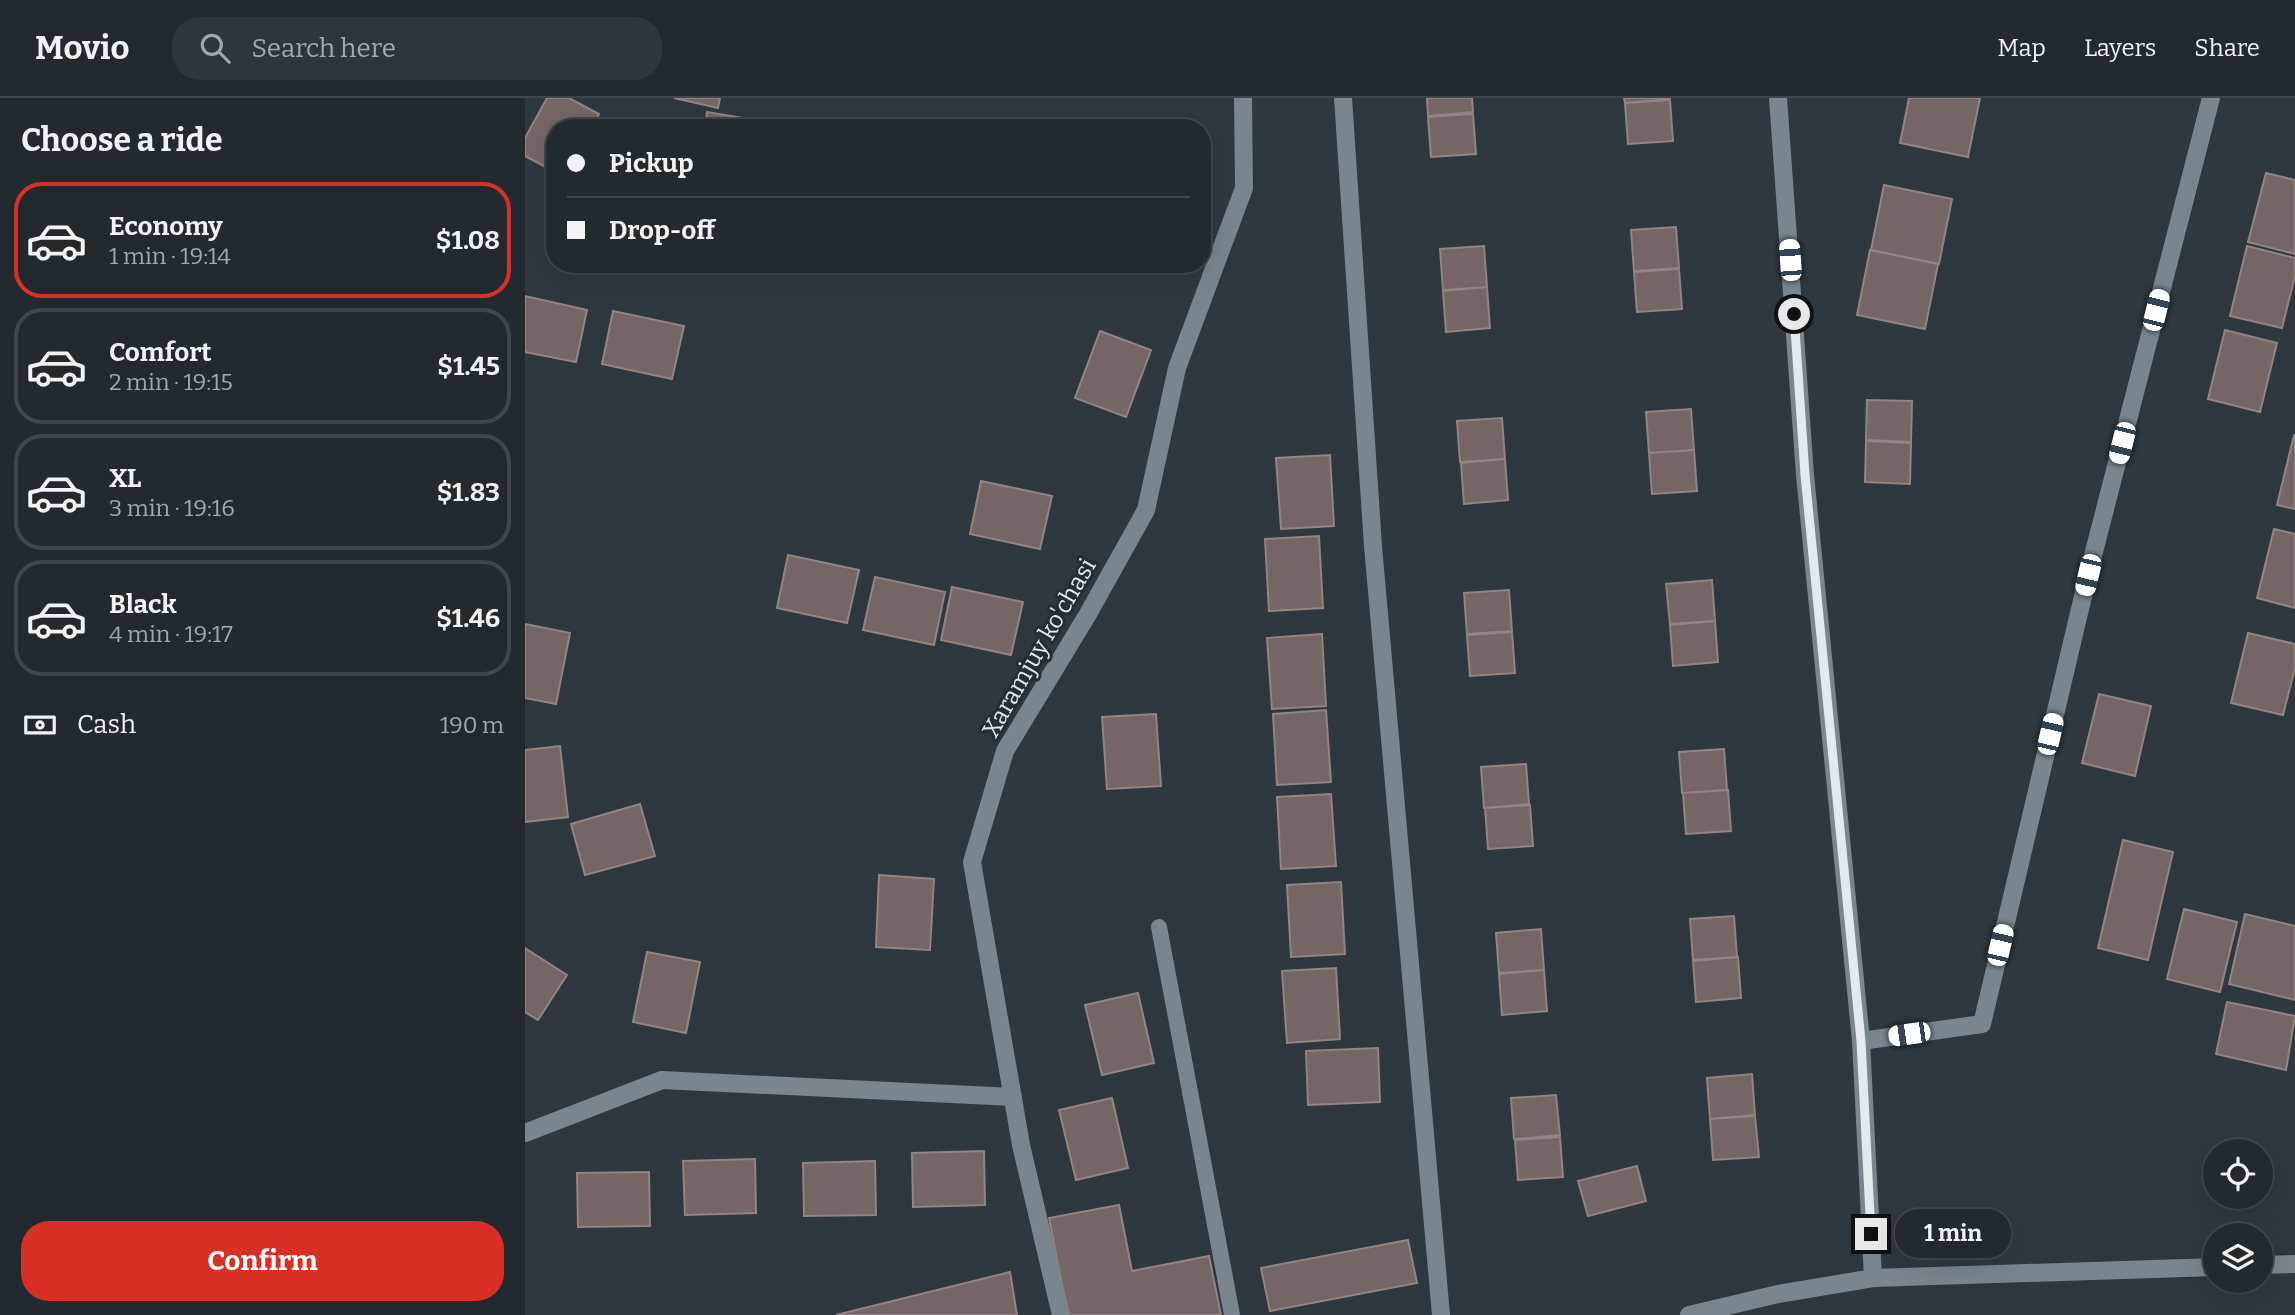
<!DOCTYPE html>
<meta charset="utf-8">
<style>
:root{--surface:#232a2f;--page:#2f363b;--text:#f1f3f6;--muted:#a3a7aa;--line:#40464b;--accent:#d93025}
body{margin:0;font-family:Bitter,serif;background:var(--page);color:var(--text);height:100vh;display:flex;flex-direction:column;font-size:26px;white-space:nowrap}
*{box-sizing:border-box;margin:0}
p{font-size:23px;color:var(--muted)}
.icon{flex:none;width:38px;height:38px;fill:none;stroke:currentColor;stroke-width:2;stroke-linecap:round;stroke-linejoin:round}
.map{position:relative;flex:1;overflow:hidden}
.panel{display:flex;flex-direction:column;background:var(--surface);width:525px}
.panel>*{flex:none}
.hud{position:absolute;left:21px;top:21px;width:665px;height:154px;border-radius:28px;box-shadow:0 7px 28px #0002,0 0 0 2px var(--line);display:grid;align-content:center;height:154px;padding:0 21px;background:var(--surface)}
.buttons{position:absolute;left:1678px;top:1041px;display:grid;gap:14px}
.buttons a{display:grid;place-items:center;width:70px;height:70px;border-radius:50%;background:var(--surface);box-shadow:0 7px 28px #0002,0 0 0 2px var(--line);font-size:35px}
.end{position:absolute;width:32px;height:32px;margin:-16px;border:9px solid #e3e9ed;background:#111;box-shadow:0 0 0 4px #111}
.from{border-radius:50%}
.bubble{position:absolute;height:49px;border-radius:24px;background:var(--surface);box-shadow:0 7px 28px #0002,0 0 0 2px var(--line);font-size:23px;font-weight:700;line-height:49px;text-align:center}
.car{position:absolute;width:21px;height:42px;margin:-21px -10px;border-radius:9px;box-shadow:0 0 5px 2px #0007;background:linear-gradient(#fff 24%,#345 0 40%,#fff 0 76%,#345 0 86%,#fff 0)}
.hud b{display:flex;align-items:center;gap:24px;height:66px;font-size:26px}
.hud b+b{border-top:2px solid var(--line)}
.hud i{width:18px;height:18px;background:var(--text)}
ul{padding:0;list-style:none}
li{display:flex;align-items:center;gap:21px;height:116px;margin:0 14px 10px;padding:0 7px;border:4px solid var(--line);border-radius:28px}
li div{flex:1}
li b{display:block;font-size:26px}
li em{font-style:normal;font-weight:700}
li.active{border-color:var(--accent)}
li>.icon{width:63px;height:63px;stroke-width:1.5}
h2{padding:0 21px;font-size:32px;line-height:84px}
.pay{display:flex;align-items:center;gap:18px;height:77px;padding:0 21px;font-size:26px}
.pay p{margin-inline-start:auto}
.action{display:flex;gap:14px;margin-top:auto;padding:14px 21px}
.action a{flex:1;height:80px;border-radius:28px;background:var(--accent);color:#fff;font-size:28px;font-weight:700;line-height:80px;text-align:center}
header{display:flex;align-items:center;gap:42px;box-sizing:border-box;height:98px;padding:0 35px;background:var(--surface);border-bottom:2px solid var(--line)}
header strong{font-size:33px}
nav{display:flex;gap:38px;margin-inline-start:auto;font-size:24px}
.search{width:490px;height:63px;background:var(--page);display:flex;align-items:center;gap:18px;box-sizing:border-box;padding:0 24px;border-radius:28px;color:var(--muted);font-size:26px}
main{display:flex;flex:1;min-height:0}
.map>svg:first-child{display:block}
.building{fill:#736664;stroke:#918482;stroke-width:2}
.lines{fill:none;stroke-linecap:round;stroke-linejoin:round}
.lane{stroke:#7b858d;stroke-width:16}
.street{stroke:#7b858d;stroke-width:18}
.secondary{stroke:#7b858d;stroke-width:18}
.route{stroke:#e3e9ed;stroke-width:9}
.labels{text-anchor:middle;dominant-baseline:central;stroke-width:6;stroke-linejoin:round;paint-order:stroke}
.street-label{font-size:24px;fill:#e3e9ed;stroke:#252e34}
</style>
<header>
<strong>Movio</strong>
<div class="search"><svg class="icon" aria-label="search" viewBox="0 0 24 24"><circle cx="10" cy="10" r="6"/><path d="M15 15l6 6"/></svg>Search here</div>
<nav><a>Map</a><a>Layers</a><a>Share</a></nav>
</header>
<main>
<section class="panel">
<h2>Choose a ride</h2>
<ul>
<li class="active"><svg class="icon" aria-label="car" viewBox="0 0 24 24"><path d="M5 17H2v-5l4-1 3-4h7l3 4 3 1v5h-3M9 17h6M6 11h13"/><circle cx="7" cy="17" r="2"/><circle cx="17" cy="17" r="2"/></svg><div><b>Economy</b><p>1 min · 19:14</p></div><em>$1.08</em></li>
<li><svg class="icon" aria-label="car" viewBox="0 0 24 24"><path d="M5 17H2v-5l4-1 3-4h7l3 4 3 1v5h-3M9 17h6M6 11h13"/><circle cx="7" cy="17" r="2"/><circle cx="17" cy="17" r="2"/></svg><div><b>Comfort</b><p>2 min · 19:15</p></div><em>$1.45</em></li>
<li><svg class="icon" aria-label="car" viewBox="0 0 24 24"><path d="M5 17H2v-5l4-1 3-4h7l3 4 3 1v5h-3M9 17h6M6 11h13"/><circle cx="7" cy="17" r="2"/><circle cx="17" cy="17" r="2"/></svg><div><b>XL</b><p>3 min · 19:16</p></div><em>$1.83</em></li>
<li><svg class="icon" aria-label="car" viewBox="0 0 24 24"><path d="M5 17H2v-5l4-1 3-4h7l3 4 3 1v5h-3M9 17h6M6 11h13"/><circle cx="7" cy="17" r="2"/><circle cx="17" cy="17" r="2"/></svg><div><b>Black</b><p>4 min · 19:17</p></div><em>$1.46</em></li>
</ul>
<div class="pay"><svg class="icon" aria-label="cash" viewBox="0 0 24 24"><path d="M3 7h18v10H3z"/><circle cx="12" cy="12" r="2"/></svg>Cash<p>190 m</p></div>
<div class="action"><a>Confirm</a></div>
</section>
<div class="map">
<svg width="1770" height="1217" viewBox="0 0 1770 1217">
<rect width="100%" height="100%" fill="#2f383f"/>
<path class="building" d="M 22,0 L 44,0 L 74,16 L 67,30 L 30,30 L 30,74 L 0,58 L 0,40 Z
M 149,0 L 195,0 L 193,10 Z
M 902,0 L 947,0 L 948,14 L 903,18 Z
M 1099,0 L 1145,0 L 1145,1 L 1100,5 Z
M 1384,0 L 1455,0 L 1443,59 L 1375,45 Z
M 1145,2 L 1148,43 L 1103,46 L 1100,5 Z
M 182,14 L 236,23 L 235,30 L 180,30 Z
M 948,16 L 951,56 L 906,59 L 903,19 Z
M 1741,75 L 1770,82 L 1770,156 L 1723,144 Z
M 1359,87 L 1427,101 L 1414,166 L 1346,152 Z
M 1151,129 L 1154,170 L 1109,173 L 1106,132 Z
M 959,148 L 962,189 L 918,192 L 915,151 Z
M 1722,148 L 1770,160 L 1770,178 L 1757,230 L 1705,218 Z
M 1345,152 L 1413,166 L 1400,231 L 1332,217 Z
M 1154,171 L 1157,211 L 1112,214 L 1109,174 Z
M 962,189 L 965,230 L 921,234 L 918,193 Z
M 0,198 L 62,212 L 51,264 L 0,254 Z
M 88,213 L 159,228 L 147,281 L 77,266 Z
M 1700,232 L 1752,245 L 1735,314 L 1683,301 Z
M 575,233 L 626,252 L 601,319 L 550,300 Z
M 1342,302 L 1387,303 L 1386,344 L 1341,342 Z
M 1166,311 L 1169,352 L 1124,355 L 1121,314 Z
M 977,320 L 980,361 L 935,364 L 932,323 Z
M 1769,337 L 1770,337 L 1770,411 L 1752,407 Z
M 1341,343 L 1386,345 L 1385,386 L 1340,384 Z
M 1169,352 L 1172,393 L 1127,396 L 1124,355 Z
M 805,357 L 809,428 L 756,431 L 751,360 Z
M 980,361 L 983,402 L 939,406 L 936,365 Z
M 456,383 L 527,398 L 515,451 L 445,436 Z
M 1749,431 L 1770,436 L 1770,510 L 1732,500 Z
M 794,438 L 798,510 L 744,513 L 740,441 Z
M 263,457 L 334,472 L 322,525 L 252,510 Z
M 350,479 L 420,494 L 409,547 L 338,532 Z
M 1187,482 L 1190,523 L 1145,526 L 1141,486 Z
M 427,489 L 498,504 L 486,557 L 416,542 Z
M 984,492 L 987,533 L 942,536 L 939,495 Z
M 1190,523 L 1193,564 L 1148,568 L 1145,527 Z
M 0,526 L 45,535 L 31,606 L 0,600 Z
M 987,534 L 990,575 L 945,578 L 942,537 Z
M 1723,535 L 1770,546 L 1770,570 L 1758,617 L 1706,605 Z
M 797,536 L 801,608 L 747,611 L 742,540 Z
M 1574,596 L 1626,608 L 1610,678 L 1557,665 Z
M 801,612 L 806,684 L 752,687 L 748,616 Z
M 631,616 L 636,688 L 582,691 L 577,619 Z
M 35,648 L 43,719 L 0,724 L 0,652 Z
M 1199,651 L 1202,692 L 1157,695 L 1154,654 Z
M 1001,666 L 1004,706 L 959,710 L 956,669 Z
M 1203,692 L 1206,733 L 1161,736 L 1158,695 Z
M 806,696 L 811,768 L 756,771 L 752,699 Z
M 115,706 L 130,758 L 60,777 L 46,726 Z
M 1005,707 L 1008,748 L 963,751 L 960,710 Z
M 1598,742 L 1648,754 L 1623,862 L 1573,850 Z
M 354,777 L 409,781 L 405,852 L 351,849 Z
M 816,784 L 820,856 L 766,859 L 762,787 Z
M 1659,811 L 1712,824 L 1695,894 L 1642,881 Z
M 1720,816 L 1770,828 L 1770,902 L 1704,886 Z
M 1209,818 L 1212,859 L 1168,862 L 1165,821 Z
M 1016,831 L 1019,872 L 974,875 L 971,835 Z
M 0,850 L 42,877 L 13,922 L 0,914 Z
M 122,854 L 175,864 L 161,935 L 108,924 Z
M 1213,859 L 1216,900 L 1171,904 L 1168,863 Z
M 811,870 L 815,941 L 762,945 L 757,873 Z
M 1019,872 L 1022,913 L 977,917 L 974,876 Z
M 613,895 L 629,965 L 577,977 L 560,907 Z
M 1702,904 L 1770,918 L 1761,972 L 1691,956 Z
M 853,950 L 855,1004 L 783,1007 L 781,953 Z
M 1227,976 L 1230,1017 L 1185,1021 L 1182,980 Z
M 1031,997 L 1035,1037 L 989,1041 L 986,1000 Z
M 587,1000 L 603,1070 L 551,1082 L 534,1012 Z
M 1230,1018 L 1234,1059 L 1188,1062 L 1185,1021 Z
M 1035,1039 L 1038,1079 L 993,1082 L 990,1042 Z
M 459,1053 L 460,1107 L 388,1109 L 387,1055 Z
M 230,1061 L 231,1115 L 160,1117 L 158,1063 Z
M 350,1063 L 351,1117 L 279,1118 L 278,1065 Z
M 1112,1068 L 1121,1103 L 1063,1118 L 1053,1083 Z
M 124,1074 L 125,1128 L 53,1129 L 52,1075 Z
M 594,1107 L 607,1173 L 684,1158 L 696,1217 L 543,1217 L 524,1120 Z
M 883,1142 L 892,1185 L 745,1213 L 736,1170 Z
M 485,1174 L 492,1217 L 311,1217 Z"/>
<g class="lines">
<path class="lane" d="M 634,829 L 707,1217"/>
<path class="street" d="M 818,0 L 848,448 L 916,1217
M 1253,0 L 1280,377 L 1336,943 L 1348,1180
M 1336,943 L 1457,926 L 1563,477 L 1686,0
M 0,1035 L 137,982 L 488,999
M 536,1217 L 496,1047 L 447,764 L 480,653 L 563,516 L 621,412 L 652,270 L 719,90 L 718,0"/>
<path class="secondary" d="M 1736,1167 L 1770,1166
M 1164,1217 L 1253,1196 L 1348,1180 L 1690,1169"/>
</g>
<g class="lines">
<path class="route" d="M 1269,216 L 1280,377 L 1336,943 L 1346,1136"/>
</g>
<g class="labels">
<g class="street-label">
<text transform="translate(514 550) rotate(-60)">Xaramjuy ko'chasi</text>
</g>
</g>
</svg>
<div class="buttons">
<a><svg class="icon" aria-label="locate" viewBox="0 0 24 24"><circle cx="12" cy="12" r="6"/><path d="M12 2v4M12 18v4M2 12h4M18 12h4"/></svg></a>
<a><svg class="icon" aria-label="layers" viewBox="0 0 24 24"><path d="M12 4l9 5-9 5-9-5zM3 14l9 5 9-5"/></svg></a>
</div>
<i class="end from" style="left:1269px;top:216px"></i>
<i class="end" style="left:1346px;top:1136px"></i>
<div class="bubble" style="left:1370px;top:1111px;width:116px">1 min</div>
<i class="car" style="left:1265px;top:162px;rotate:356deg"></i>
<i class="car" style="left:1631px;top:212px;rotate:14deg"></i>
<i class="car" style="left:1597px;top:345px;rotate:194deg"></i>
<i class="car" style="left:1563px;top:477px;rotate:193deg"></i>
<i class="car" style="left:1525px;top:636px;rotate:13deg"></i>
<i class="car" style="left:1475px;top:847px;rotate:13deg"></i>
<i class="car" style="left:1384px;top:936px;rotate:262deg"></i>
<div class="hud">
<b><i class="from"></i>Pickup</b>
<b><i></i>Drop-off</b>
</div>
</div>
</main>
